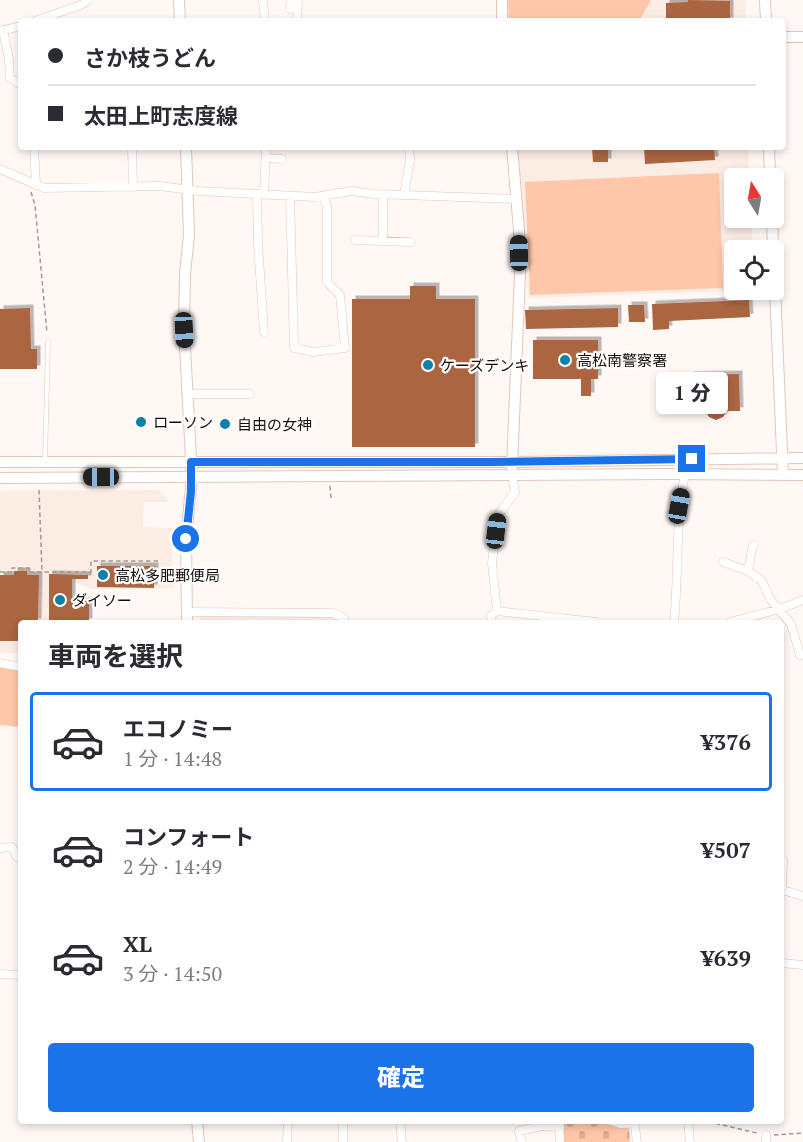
<!DOCTYPE html>
<html lang="ja">
<meta charset="utf-8">
<style>
:root{--surface:#fff;--page:#f2f2f3;--text:#2b2b33;--muted:#7c7c81;--line:#e1e1e2;--accent:#1a73e8}
body{margin:0;font-family:"PT Serif","Noto Sans JP",serif;background:var(--page);color:var(--text);height:100vh;display:flex;flex-direction:column;font-size:22px;white-space:nowrap}
*{box-sizing:border-box;margin:0}
p{font-size:20px;color:var(--muted)}
.icon{flex:none;width:33px;height:33px;fill:none;stroke:currentColor;stroke-width:2;stroke-linecap:round;stroke-linejoin:round}
.map{position:relative;flex:1;overflow:hidden}
.details{position:absolute;left:18px;top:620px;width:766px;height:504px;display:flex;flex-direction:column;background:var(--surface);border-radius:6px;box-shadow:0 3px 9px #0003}
.details>*{flex:none}
.banner{position:absolute;left:18px;top:18px;width:768px;height:132px;border-radius:6px;box-shadow:0 3px 9px #0003;display:grid;align-content:center;height:132px;padding:0 30px;background:var(--surface)}
.needle{width:39px;rotate:349deg}
.tools{position:absolute;left:724px;top:168px;display:grid;gap:12px}
.tools a{display:grid;place-items:center;width:60px;height:60px;border-radius:6px;background:var(--surface);box-shadow:0 3px 9px #0003;font-size:30px}
.end{position:absolute;width:27px;height:27px;margin:-14px;border:8px solid #1a73e8;background:#fff;box-shadow:0 0 0 3px #fff}
.from{border-radius:50%}
.bubble{position:absolute;height:42px;border-radius:6px;background:var(--surface);box-shadow:0 3px 9px #0003;font-size:20px;font-weight:800;line-height:42px;text-align:center}
.car{position:absolute;width:18px;height:36px;margin:-18px -9px;border-radius:8px;box-shadow:0 0 4px 2px #0007;background:linear-gradient(#222 24%,#8ab4d8 0 40%,#222 0 76%,#8ab4d8 0 86%,#222 0)}
.banner b{display:flex;align-items:center;gap:21px;height:57px;font-size:22px}
.banner b+b{border-top:2px solid var(--line)}
.banner i{width:15px;height:15px;background:var(--text)}
ul{padding:0;list-style:none}
li{display:flex;align-items:center;gap:18px;height:99px;margin:0 12px 9px;padding:0 18px;border:3px solid transparent;border-radius:6px}
li div{flex:1}
li b{display:block;font-size:22px}
li em{font-style:normal;font-weight:800}
li.current{border-color:var(--accent)}
li>.icon{width:54px;height:54px;stroke-width:1.5}
h2{padding:0 30px;font-size:27px;line-height:72px}
.button{display:flex;gap:12px;margin-top:auto;padding:12px 30px}
.button a{flex:1;height:69px;border-radius:6px;background:var(--accent);color:#fff;font-size:24px;font-weight:800;line-height:69px;text-align:center}
.map>svg:first-child{display:block}
.built{fill:#fbece4}
.green{fill:#ffc7aa}
.cemetery{fill:url(#cemetery-stones)}
.building{fill:#ab653f;filter:url(#shadow)}
.lines{fill:none;stroke-linecap:round;stroke-linejoin:round}
.lane-casing{stroke:#e4c6b6;stroke-width:5}
.street-casing{stroke:#e4c6b6;stroke-width:9}
.secondary-casing{stroke:#e4c6b6;stroke-width:12}
.path{stroke:#a29a96;stroke-width:1.5;stroke-dasharray:4.5 3;stroke-linecap:butt}
.lane{stroke:#fff;stroke-width:4}
.street{stroke:#fff;stroke-width:8}
.secondary{stroke:#fff;stroke-width:10}
.route{stroke:#1a73e8;stroke-width:8}
.poi-dot{fill:#0d81a8;stroke:#fff;stroke-width:2}
.labels{text-anchor:middle;dominant-baseline:central;stroke-width:4.5;stroke-linejoin:round;paint-order:stroke}
.poi-label{font-size:15px;fill:#170d08;stroke:#fff;text-anchor:start}
</style>
<div class="map">
<svg width="803" height="1142" viewBox="0 0 803 1142">
<defs>
<pattern id="cemetery-stones" width="16" height="16" patternUnits="userSpaceOnUse" patternTransform="scale(1.5)"><rect width="16" height="16" fill="#ffc7aa"/><path d="M2 7V4a2 2 0 0 1 4 0v3zM10 15v-3a2 2 0 0 1 4 0v3z" fill="#daaa91"/></pattern>
<filter id="shadow"><feDropShadow dx="3.5" dy="-3.5" stdDeviation="0" flood-color="#0004"/></filter>
</defs>
<rect width="100%" height="100%" fill="#fff8f5"/>
<path class="built" d="M 507,0 L 745,0 L 746,21 L 508,21 Z
M 518,147 L 748,147 L 749,178 L 735,178 L 735,218 L 751,218 L 753,250 L 735,250 L 735,290 L 755,290 L 528,298 Z
M 159,490 L 170,502 L 144,502 L 143,527 L 174,528 L 172,554 L 174,588 L 92,589 L 73,582 L 73,598 L 90,599 L 89,622 L 21,622 L 21,653 L 0,653 L 0,491 Z
M 331,615 L 342,619 L 340,622 L 200,622 L 200,616 Z"/>
<path class="green" d="M 508,0 L 651,0 L 639,21 L 509,21 Z
M 719,173 L 723,288 L 530,295 L 525,182 Z
M 0,666 L 21,671 L 21,727 L 0,725 Z"/>
<path class="cemetery" d="M 562,1121 L 597,1121 L 609,1125 L 629,1127 L 630,1142 L 563,1142 Z"/>
<path class="building" d="M 688,0 L 730,1 L 730,21 L 666,21 L 666,3 L 688,2 Z
M 592,147 L 608,147 L 608,162 L 593,162 Z
M 644,147 L 714,147 L 715,160 L 645,164 Z
M 410,286 L 436,286 L 436,299 L 475,299 L 475,447 L 352,447 L 352,299 L 410,299 Z
M 749,300 L 750,317 L 669,321 L 669,329 L 653,330 L 652,304 Z
M 628,305 L 644,305 L 645,322 L 629,322 Z
M 30,308 L 31,349 L 37,349 L 37,369 L 0,369 L 0,309 Z
M 618,308 L 618,327 L 526,329 L 525,310 Z
M 533,340 L 598,340 L 598,379 L 591,379 L 591,396 L 581,396 L 581,379 L 533,379 Z
M 739,374 L 740,411 L 727,411 L 723,417 L 716,420 L 709,417 L 705,411 L 691,412 L 691,375 Z
M 97,566 L 155,566 L 154,588 L 97,587 Z
M 14,571 L 27,571 L 27,575 L 39,575 L 38,622 L 21,622 L 21,641 L 0,641 L 0,575 L 14,575 Z
M 49,574 L 88,575 L 88,579 L 72,579 L 72,601 L 89,601 L 89,622 L 49,622 Z"/>
<g class="lines">
<g class="lane-casing">
<path id="lane" d="M 45,462 L 48,341"/>
</g>
<g class="street-casing">
<path id="street" d="M 263,0 L 265,21
M 290,9 L 291,0
M 35,21 L 83,4 L 88,0
M 297,21 L 298,0
M 3,30 L 9,59 L 10,78 L 21,85
M 0,31 L 21,26
M 34,147 L 36,185
M 132,147 L 133,187
M 266,158 L 282,159
M 0,169 L 44,188 L 160,186 L 198,191 L 315,197 L 352,191 L 374,194 L 516,199
M 257,194 L 258,244 L 264,332
M 264,194 L 266,147
M 383,195 L 383,241
M 404,195 L 410,160 L 409,147
M 290,196 L 294,348 L 314,352 L 345,348 L 340,295 L 327,282 L 327,206 L 323,196
M 355,240 L 411,242
M 187,394 L 250,394
M 753,545 L 748,571 L 762,581 L 770,599 L 791,624 L 800,655 L 803,655
M 723,562 L 748,571
M 497,611 L 596,622
M 187,612 L 333,613 L 344,618 L 342,622
M 492,622 L 491,616 L 497,611 L 492,563 L 498,515 L 515,492 L 512,475
M 674,622 C 679,573 675,523 685,474
M 730,622 L 780,609 L 803,600
M 0,663 L 21,667
M 0,848 L 12,847 L 17,857 L 21,857
M 782,890 L 783,860
M 782,890 L 803,896
M 782,963 L 803,965
M 0,974 L 21,975
M 400,1120 L 402,1142
M 559,1120 L 560,1142
M 608,1120 L 621,1124 L 634,1123
M 634,1120 L 637,1142
M 688,1120 L 690,1142
M 766,1135 L 766,1142
M 287,1142 L 288,1120
M 343,1142 L 343,1120
M 522,1142 L 519,1131 L 542,1126 L 560,1127"/>
</g>
<g class="secondary-casing">
<path id="secondary" d="M 179,0 L 180,21
M 502,0 L 502,21
M 765,0 L 766,21
M 783,37 L 803,37
M 186,147 L 189,235 L 185,274 L 184,329 L 192,477 L 186,539 L 187,622
M 512,147 L 519,230 L 520,274 L 512,467
M 769,147 L 770,178
M 772,218 L 773,250
M 774,265 L 783,475
M 0,462 L 512,462 L 803,458
M 0,478 L 670,474 L 803,475
M 197,1120 L 199,1142"/>
</g>
<path class="path" d="M 31,192 L 35,205 L 47,333
M 330,486 L 331,498
M 39,490 L 42,572
M 0,572 L 12,572 L 12,568 L 29,568 L 29,572 L 91,572 L 91,561 L 158,561
M 701,1120 L 757,1133
M 644,1123 L 679,1121
M 774,1135 L 803,1133"/>
<use href="#lane" class="lane"/>
<use href="#street" class="street"/>
<use href="#secondary" class="secondary"/>
</g>
<g class="lines">
<path class="route" d="M 186,539 L 191,491 L 191,462 L 490,462 L 692,459"/>
</g>
<g class="poi-dot">
<circle cx="565" cy="360" r="6"/>
<circle cx="428" cy="365" r="6"/>
<circle cx="141" cy="422" r="6"/>
<circle cx="225" cy="424" r="6"/>
<circle cx="103" cy="575" r="6"/>
<circle cx="60" cy="600" r="6"/>
</g>
<g class="labels">
<g class="poi-label">
<text x="577" y="360">高松南警察署</text>
<text x="440" y="365">ケーズデンキ</text>
<text x="153" y="422">ローソン</text>
<text x="237" y="424">自由の女神</text>
<text x="115" y="575">高松多肥郵便局</text>
<text x="72" y="600">ダイソー</text>
</g>
</g>
</svg>
<div class="tools">
<a><svg class="needle" viewBox="-14 -14 28 28"><path d="M0-13l5 13h-10z" fill="#e53935"/><path d="M0 13l5-13h-10z" fill="#7c7c81"/></svg></a>
<a><svg class="icon" aria-label="locate" viewBox="0 0 24 24"><circle cx="12" cy="12" r="6"/><path d="M12 2v4M12 18v4M2 12h4M18 12h4"/></svg></a>
</div>
<i class="end from" style="left:186px;top:539px"></i>
<i class="end" style="left:692px;top:459px"></i>
<div class="bubble" style="left:656px;top:372px;width:72px">1 分</div>
<i class="car" style="left:519px;top:253px;rotate:359deg"></i>
<i class="car" style="left:184px;top:330px;rotate:177deg"></i>
<i class="car" style="left:101px;top:477px;rotate:270deg"></i>
<i class="car" style="left:679px;top:506px;rotate:10deg"></i>
<i class="car" style="left:496px;top:531px;rotate:7deg"></i>
<div class="banner">
<b><i class="from"></i>さか枝うどん</b>
<b><i></i>太田上町志度線</b>
</div>
<section class="details">
<h2>車両を選択</h2>
<ul>
<li class="current"><svg class="icon" aria-label="car" viewBox="0 0 24 24"><path d="M5 17H2v-5l4-1 3-4h7l3 4 3 1v5h-3M9 17h6M6 11h13"/><circle cx="7" cy="17" r="2"/><circle cx="17" cy="17" r="2"/></svg><div><b>エコノミー</b><p>1 分 · 14:48</p></div><em>¥376</em></li>
<li><svg class="icon" aria-label="car" viewBox="0 0 24 24"><path d="M5 17H2v-5l4-1 3-4h7l3 4 3 1v5h-3M9 17h6M6 11h13"/><circle cx="7" cy="17" r="2"/><circle cx="17" cy="17" r="2"/></svg><div><b>コンフォート</b><p>2 分 · 14:49</p></div><em>¥507</em></li>
<li><svg class="icon" aria-label="car" viewBox="0 0 24 24"><path d="M5 17H2v-5l4-1 3-4h7l3 4 3 1v5h-3M9 17h6M6 11h13"/><circle cx="7" cy="17" r="2"/><circle cx="17" cy="17" r="2"/></svg><div><b>XL</b><p>3 分 · 14:50</p></div><em>¥639</em></li>
</ul>
<div class="button"><a>確定</a></div>
</section>
</div>
